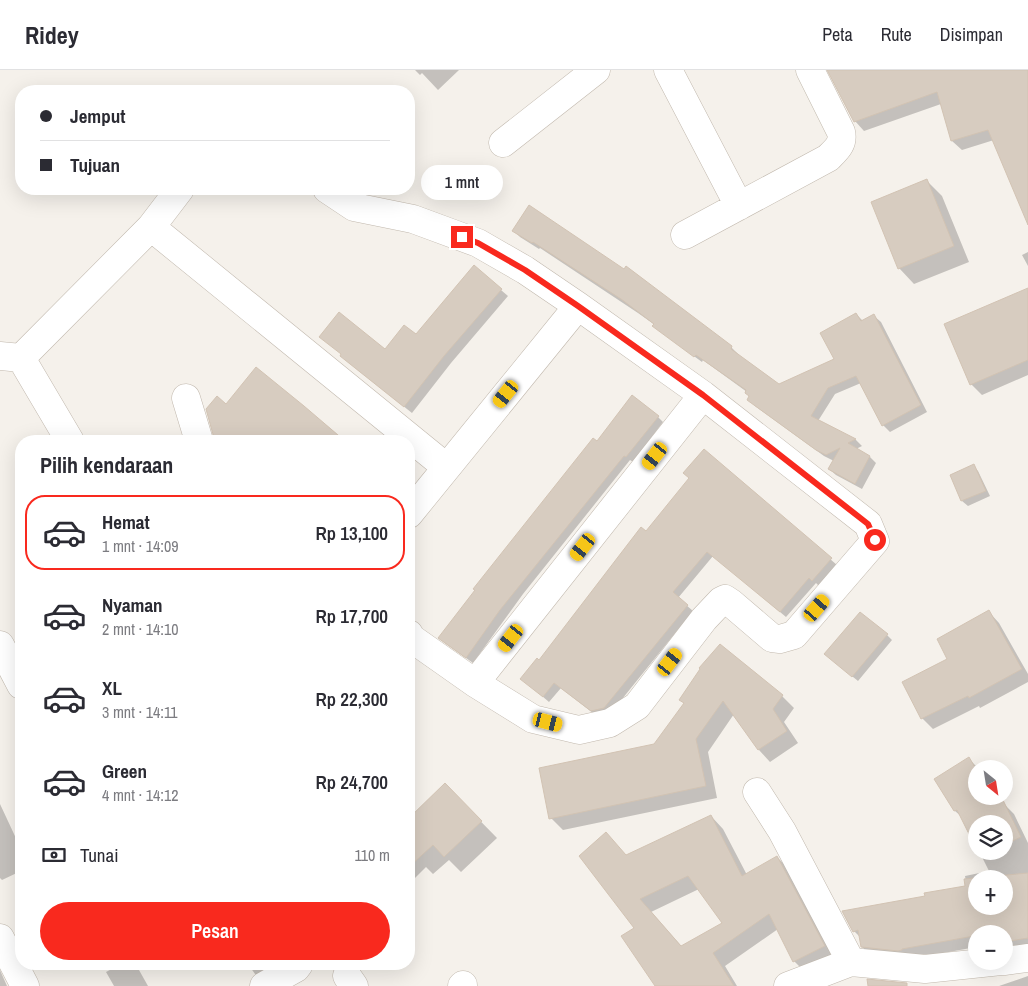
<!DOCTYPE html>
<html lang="id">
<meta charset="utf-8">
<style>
:root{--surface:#fff;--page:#f7f7f7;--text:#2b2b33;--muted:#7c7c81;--line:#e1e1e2;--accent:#f9291e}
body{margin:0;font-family:"Archivo Narrow",sans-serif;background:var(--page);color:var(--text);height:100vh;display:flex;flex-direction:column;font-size:19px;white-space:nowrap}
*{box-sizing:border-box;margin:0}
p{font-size:16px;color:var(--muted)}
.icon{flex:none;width:28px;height:28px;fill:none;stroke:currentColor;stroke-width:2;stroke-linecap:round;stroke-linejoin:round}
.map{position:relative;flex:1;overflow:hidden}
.drawer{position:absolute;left:15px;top:365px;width:400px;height:535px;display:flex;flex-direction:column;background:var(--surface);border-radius:20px;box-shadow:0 5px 20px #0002}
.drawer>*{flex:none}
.top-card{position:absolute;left:15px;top:15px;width:400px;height:110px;border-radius:20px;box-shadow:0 5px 20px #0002;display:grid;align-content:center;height:110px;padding:0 25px;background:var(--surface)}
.needle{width:32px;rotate:150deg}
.tools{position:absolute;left:968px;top:690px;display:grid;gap:10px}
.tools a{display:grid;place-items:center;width:45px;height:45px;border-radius:50%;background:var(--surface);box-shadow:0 5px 20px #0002;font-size:25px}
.end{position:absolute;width:22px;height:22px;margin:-11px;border:6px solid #f9291e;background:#fff;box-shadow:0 0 0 2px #fff}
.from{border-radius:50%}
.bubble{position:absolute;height:35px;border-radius:18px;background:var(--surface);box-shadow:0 5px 20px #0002;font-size:16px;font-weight:600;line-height:35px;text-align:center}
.car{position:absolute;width:15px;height:30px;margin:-15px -8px;border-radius:6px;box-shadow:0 0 4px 1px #0007;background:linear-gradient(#f5c518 24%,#345 0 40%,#f5c518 0 76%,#345 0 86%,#f5c518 0)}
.top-card b{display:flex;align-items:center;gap:18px;height:48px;font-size:19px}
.top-card b+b{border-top:1px solid var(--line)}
.top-card i{width:12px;height:12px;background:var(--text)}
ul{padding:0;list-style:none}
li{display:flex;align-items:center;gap:15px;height:75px;margin:0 10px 8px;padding:0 15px;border:2px solid transparent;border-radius:20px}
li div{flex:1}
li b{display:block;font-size:19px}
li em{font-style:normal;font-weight:600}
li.on{border-color:var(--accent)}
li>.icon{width:45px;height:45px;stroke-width:1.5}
h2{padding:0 25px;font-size:22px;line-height:60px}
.pay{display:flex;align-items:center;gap:12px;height:55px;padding:0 25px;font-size:19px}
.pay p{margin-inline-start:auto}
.cta{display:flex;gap:10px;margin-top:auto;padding:10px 25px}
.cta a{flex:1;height:58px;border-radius:30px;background:var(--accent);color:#fff;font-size:20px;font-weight:600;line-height:58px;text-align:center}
header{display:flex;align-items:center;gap:30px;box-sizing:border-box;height:70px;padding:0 25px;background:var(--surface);border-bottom:1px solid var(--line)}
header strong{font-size:24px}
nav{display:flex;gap:28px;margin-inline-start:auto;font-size:18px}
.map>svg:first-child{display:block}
.shadow{fill:#0003;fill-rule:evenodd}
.building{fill:#d7ccc0;stroke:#d2c3b3;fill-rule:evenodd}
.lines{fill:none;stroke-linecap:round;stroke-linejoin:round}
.minor-casing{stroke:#c1b8ad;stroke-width:29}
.minor{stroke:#fff;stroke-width:28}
.route{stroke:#f9291e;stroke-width:6}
</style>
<header>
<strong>Ridey</strong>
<nav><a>Peta</a><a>Rute</a><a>Disimpan</a></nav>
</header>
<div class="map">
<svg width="1028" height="916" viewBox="0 0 1028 916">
<rect width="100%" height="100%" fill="#f5f1eb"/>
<path class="shadow" d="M 415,0 L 459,0 L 438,20 L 422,3 L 420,5 Z
M 830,0 L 1028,0 L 1028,132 L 994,70 L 962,80 L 952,71 L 941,34 L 864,61 L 855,51 Z
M 926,110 L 942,126 L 969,192 L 914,214 L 899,198 Z
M 514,161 L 731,277 L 738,284 L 737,285 L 779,316 L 835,289 L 856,244 L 863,251 L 874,246 L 881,252 L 927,342 L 890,362 L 883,355 L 861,313 L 835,324 L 818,351 L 856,370 L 862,376 L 856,379 L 870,387 L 876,393 L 862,419 L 836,405 L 829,399 L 834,391 L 824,386 L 755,336 L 749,330 L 751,327 L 747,322 L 703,290 L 702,292 L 661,262 L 655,255 L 638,243 L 540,178 L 539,179 L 520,167 Z
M 1028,182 L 1028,196 L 1022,185 Z
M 474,197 L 508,226 L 451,293 L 412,343 L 348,292 L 385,281 L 416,266 Z
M 1028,219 L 1028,305 L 982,325 L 971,314 Z
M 257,299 L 344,371 L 219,371 L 215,367 L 226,336 Z
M 658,347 L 663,352 L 633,392 L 630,390 L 523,524 L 473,593 L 445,573 L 439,568 L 597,372 Z
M 704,380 L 837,495 L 819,516 L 816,513 L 786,547 L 713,486 L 678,528 L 693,541 L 610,644 L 598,647 L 561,618 L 549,632 L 522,609 L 539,591 L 690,409 Z
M 973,396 L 978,401 L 990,426 L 968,436 L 962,431 L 951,406 Z
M 989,542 L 999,553 L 1028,604 L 1028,612 L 980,638 L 979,636 L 933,659 L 922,648 L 904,612 L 949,589 Z
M 887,565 L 892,570 L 858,611 L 831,589 Z
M 720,575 L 782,626 L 794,638 L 784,652 L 798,673 L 770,692 L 759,680 L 734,644 L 708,682 L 717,728 L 563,760 L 551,748 L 655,675 L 685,634 L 680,629 Z
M 969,689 L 979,699 L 976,699 L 976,726 L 1004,734 L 1014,744 L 1028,773 L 1028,879 L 1004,884 L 1004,864 L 976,864 L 976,877 L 911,889 L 873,887 L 862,877 L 861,868 L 854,861 L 926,827 L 967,817 L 965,806 L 989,801 L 979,781 L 1004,781 L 1004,754 L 976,754 L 976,775 L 963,748 L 955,741 L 936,710 ZM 976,809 L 1004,809 L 1004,836 L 976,836 Z
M 445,715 L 497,768 L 461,802 L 449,790 L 433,804 L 426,797 L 409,814 L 409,751 Z
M 0,734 L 21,779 L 21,801 L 2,810 L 0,808 Z
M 711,746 L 723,759 L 747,805 L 777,787 L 790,800 L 836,889 L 806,903 L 794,891 L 778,859 L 725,896 L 737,916 L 656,916 L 636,858 L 627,786 ZM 699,819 L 724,854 L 682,877 L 651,842 Z
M 121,894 L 132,894 L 139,900 L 148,916 L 114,916 L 106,902 Z
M 248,894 L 294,894 L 265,915 L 255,904 Z
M 0,900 L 7,916 L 0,916 Z
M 1028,906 L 1028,916 L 999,916 Z"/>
<path class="building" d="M 827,0 L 1028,0 L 1028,155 L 988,60 L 951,71 L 937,22 L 854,52 Z
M 927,109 L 954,176 L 898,199 L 871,132 Z
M 529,135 L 624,199 L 626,196 L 732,276 L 731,279 L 779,314 L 834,289 L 820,263 L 856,243 L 861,251 L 874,244 L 921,335 L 882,356 L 856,306 L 828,318 L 811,346 L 856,369 L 848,373 L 870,386 L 855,414 L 828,399 L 840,378 L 826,385 L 816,380 L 747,330 L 749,326 L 745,323 L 746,320 L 696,285 L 694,287 L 652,256 L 654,254 L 621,229 L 533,172 L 532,173 L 512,161 Z
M 474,195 L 502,219 L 444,286 L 404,337 L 340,286 L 341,284 L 319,267 L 339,242 L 385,279 L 404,255 L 416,264 Z
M 1028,218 L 1028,290 L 970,315 L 944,254 Z
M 256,297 L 304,336 L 345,371 L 218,371 L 214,368 L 206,339 L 217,326 L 226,334 Z
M 632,325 L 659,346 L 626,387 L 624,386 L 500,540 L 466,588 L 438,568 L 475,520 L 473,519 L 593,368 L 597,371 Z
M 704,379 L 832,488 L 812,511 L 809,508 L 780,542 L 707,482 L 673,522 L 688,535 L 604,638 L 591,641 L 554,613 L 543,627 L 520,609 L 537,588 L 539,590 L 641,457 L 646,461 L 689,408 L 683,403 Z
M 974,394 L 986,421 L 961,431 L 950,405 Z
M 989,540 L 1022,599 L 969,628 L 968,626 L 921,649 L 902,612 L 947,589 L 937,569 Z
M 860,542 L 888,564 L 852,607 L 824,584 Z
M 720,574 L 783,625 L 773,639 L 787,661 L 758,680 L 723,631 L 696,669 L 706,716 L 549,749 L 539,698 L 654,674 L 684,633 L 679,630 L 700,599 L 699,598 Z
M 969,687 L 976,699 L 976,726 L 1001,726 L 1021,767 L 1004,775 L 1004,754 L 976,754 L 976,778 L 957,740 L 954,741 L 934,709 Z
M 445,713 L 482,751 L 444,787 L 433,775 L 409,797 L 409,748 Z
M 711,745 L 742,806 L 777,786 L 825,876 L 793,892 L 769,844 L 713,883 L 734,916 L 655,916 L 621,866 L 634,858 L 579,786 L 606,762 L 626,785 ZM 688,806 L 722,853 L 681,876 L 640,829 Z
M 1028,803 L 1028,868 L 1004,872 L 1004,864 L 976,864 L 976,877 L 974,866 L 902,879 L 902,880 L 898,881 L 861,877 L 858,860 L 853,862 L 842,841 L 925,826 L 924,823 L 965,816 L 964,809 ZM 976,809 L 1004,809 L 1004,836 L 976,836 Z
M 867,909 L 907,913 L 907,916 L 868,916 Z"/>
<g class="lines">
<g class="minor-casing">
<path id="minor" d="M 668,0 L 739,136
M 503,73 L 596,0
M 327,119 L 354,137 L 413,149 L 478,173 L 525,200 L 578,236 L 703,325 L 868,454 L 875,471 L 794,565 L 780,569 L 772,568 L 731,533 L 725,529 L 721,531 L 704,549 L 637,636 L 610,653 L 579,660 L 533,649 L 475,613 L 411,568 L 409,564
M 151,157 L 446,397
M 685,165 L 828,88 C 836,80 844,74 841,62 L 810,0
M 0,286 L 21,288 L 70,371
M 21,288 L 151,157 L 180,119
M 186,328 L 199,371
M 409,444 L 578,236
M 0,575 L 21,615
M 475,613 L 703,325
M 757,722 L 782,761 L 851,892
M 0,868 L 25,916
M 1004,891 L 1028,888
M 347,906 L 354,916
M 264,916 L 296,898 L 299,894
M 462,916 L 463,915
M 788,916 L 851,892 L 925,899 L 1001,891"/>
</g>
<use href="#minor" class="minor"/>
</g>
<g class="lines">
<path class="route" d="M 462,167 L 478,173 L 525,200 L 578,236 L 703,325 L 868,454 L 875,470"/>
</g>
</svg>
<div class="tools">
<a><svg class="needle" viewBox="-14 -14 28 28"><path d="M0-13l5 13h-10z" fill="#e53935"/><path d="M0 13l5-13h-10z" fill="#7c7c81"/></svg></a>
<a><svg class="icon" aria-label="layers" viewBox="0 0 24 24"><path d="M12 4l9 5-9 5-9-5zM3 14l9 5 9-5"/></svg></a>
<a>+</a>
<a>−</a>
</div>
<i class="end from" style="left:875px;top:470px"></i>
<i class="end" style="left:462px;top:167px"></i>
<div class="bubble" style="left:421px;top:95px;width:82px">1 mnt</div>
<i class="car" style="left:506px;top:324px;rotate:219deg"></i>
<i class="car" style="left:655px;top:386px;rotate:218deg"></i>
<i class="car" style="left:583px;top:477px;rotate:218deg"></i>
<i class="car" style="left:817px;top:538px;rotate:41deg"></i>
<i class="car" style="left:511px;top:568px;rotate:218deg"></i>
<i class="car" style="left:670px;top:592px;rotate:37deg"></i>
<i class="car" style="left:548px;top:652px;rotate:104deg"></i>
<div class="top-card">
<b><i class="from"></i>Jemput</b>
<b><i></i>Tujuan</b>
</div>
<section class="drawer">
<h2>Pilih kendaraan</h2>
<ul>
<li class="on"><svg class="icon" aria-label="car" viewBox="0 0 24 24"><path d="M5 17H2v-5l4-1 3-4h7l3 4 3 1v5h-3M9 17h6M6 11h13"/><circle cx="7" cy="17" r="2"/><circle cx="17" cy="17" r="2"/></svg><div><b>Hemat</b><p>1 mnt · 14:09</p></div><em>Rp 13,100</em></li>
<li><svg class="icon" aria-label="car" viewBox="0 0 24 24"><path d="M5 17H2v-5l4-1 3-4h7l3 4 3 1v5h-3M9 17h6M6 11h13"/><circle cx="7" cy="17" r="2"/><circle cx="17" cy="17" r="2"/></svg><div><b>Nyaman</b><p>2 mnt · 14:10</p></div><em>Rp 17,700</em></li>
<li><svg class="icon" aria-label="car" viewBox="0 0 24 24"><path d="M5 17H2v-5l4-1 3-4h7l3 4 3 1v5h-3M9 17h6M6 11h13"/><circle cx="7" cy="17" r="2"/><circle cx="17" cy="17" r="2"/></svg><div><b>XL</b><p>3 mnt · 14:11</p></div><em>Rp 22,300</em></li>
<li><svg class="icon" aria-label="car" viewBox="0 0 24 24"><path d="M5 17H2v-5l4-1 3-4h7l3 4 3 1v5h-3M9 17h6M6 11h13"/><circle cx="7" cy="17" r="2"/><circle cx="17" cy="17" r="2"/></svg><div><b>Green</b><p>4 mnt · 14:12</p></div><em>Rp 24,700</em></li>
</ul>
<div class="pay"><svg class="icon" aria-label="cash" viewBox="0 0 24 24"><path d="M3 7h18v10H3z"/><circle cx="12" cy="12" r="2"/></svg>Tunai<p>110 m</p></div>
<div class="cta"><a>Pesan</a></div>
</section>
</div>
